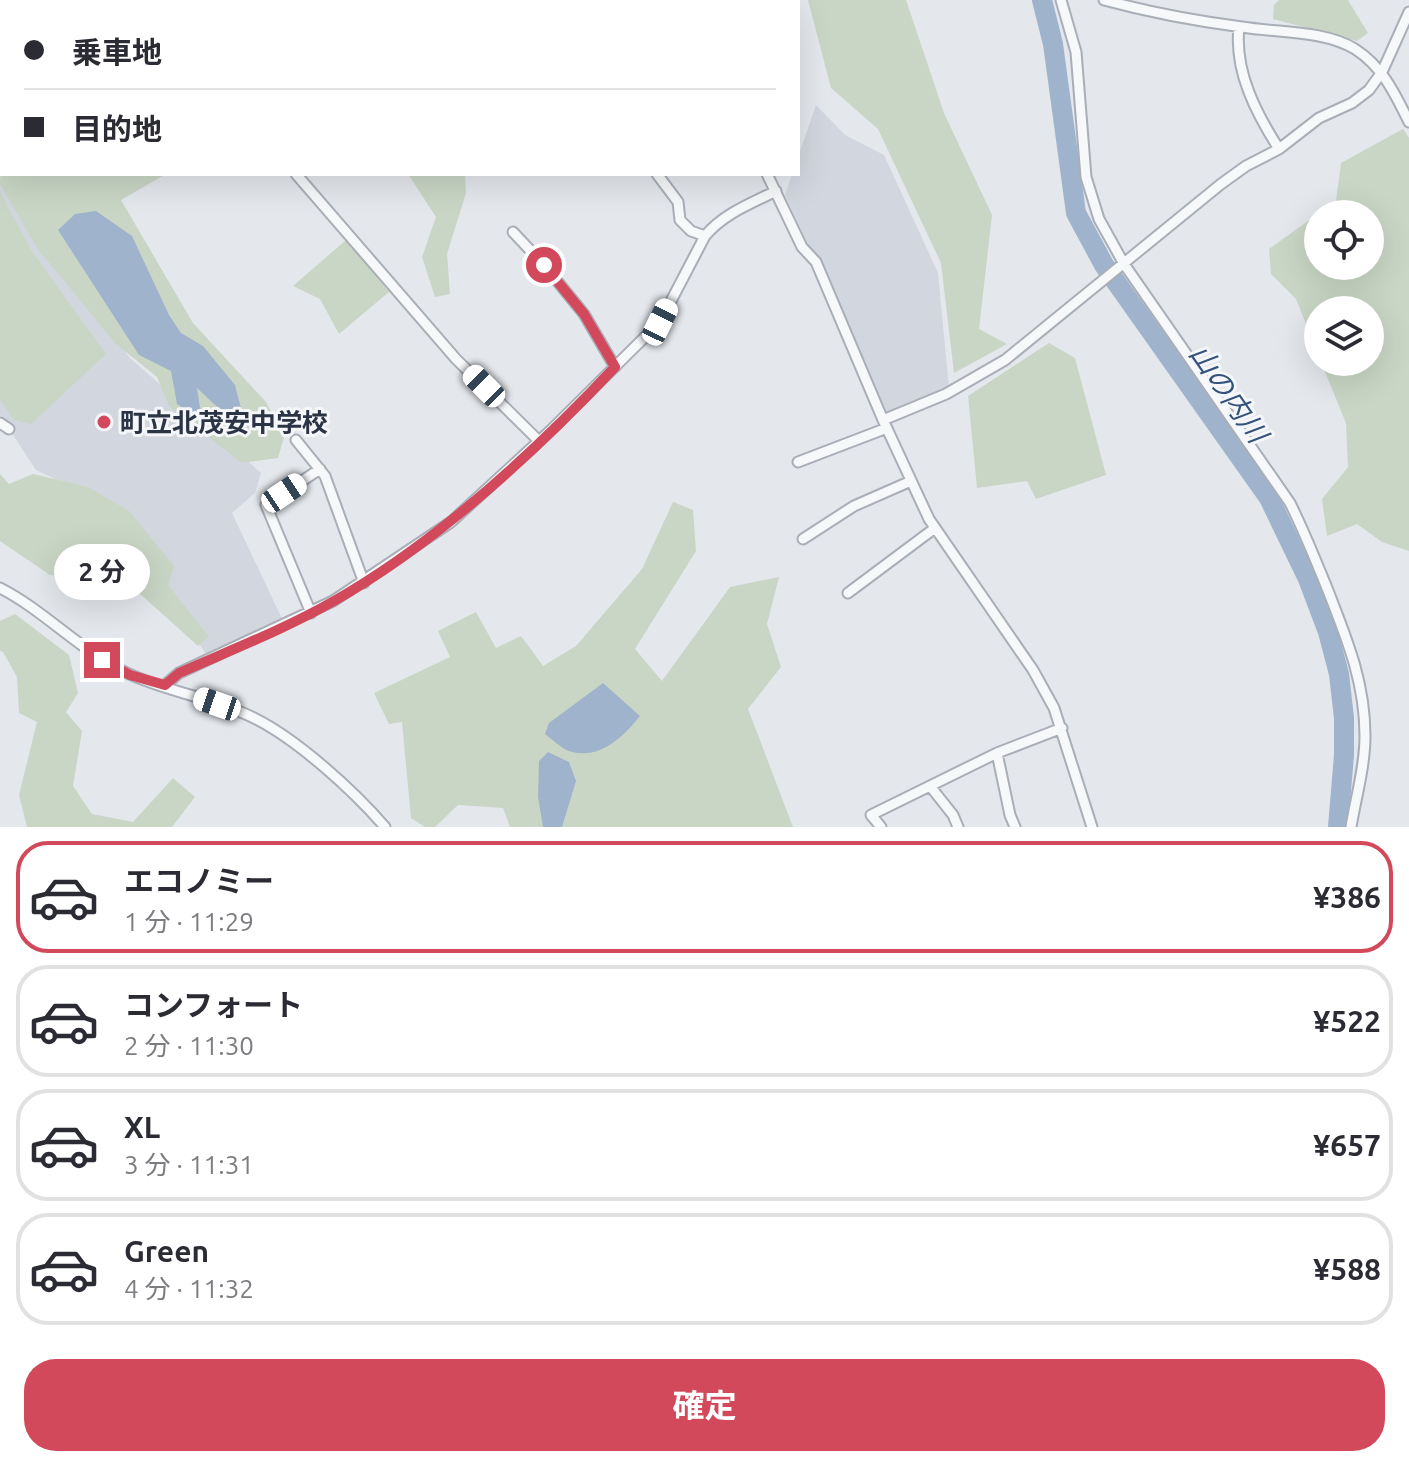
<!DOCTYPE html>
<html lang="ja">
<meta charset="utf-8">
<style>
:root{--surface:#fff;--page:#f2f2f3;--text:#2b2b33;--muted:#7c7c81;--line:#e1e1e2;--accent:#d1495b}
body{margin:0;font-family:Ubuntu,"Noto Sans JP",sans-serif;background:var(--page);color:var(--text);height:100vh;display:flex;flex-direction:column;font-size:30px;white-space:nowrap}
*{box-sizing:border-box;margin:0}
p{font-size:26px;color:var(--muted)}
.icon{flex:none;width:44px;height:44px;fill:none;stroke:currentColor;stroke-width:2;stroke-linecap:round;stroke-linejoin:round}
.map{position:relative;height:827px;overflow:hidden}
.sheet{display:flex;flex-direction:column;background:var(--surface);flex:1}
.sheet>*{flex:none}
.banner{position:absolute;left:0px;top:0px;width:800px;height:176px;box-shadow:0 8px 32px #0002;display:grid;align-content:center;height:176px;padding:0 24px;background:var(--surface)}
.fabs{position:absolute;left:1304px;top:200px;display:grid;gap:16px}
.fabs a{display:grid;place-items:center;width:80px;height:80px;border-radius:50%;background:var(--surface);box-shadow:0 8px 32px #0002;font-size:40px}
.end{position:absolute;width:36px;height:36px;margin:-18px;border:10px solid #d1495b;background:#fff;box-shadow:0 0 0 4px #fff}
.from{border-radius:50%}
.bubble{position:absolute;height:56px;border-radius:28px;background:var(--surface);box-shadow:0 8px 32px #0002;font-size:26px;font-weight:700;line-height:56px;text-align:center}
.car{position:absolute;width:24px;height:48px;margin:-24px -12px;border-radius:10px;box-shadow:0 0 6px 2px #0007;background:linear-gradient(#fff 24%,#345 0 40%,#fff 0 76%,#345 0 86%,#fff 0)}
.banner b{display:flex;align-items:center;gap:28px;height:76px;font-size:30px}
.banner b+b{border-top:2px solid var(--line)}
.banner i{width:20px;height:20px;background:var(--text)}
ul{padding:14px 0 0;list-style:none}
li{display:flex;align-items:center;gap:24px;height:112px;margin:0 16px 12px;padding:0 8px;border:4px solid var(--line);border-radius:32px}
li div{flex:1}
li b{display:block;font-size:30px}
li em{font-style:normal;font-weight:700}
li.selected{border-color:var(--accent)}
li>.icon{width:72px;height:72px;stroke-width:1.5}
.action{display:flex;gap:16px;margin-top:auto;padding:16px 24px}
.action a{flex:1;height:92px;border-radius:32px;background:var(--accent);color:#fff;font-size:32px;font-weight:700;line-height:92px;text-align:center}
.map>svg:first-child{display:block}
.built{fill:#d2d6de}
.green{fill:#c9d6c5;fill-rule:evenodd}
.water{fill:#9fb4cc}
.lines{fill:none;stroke-linecap:round;stroke-linejoin:round}
.river{stroke:#9fb4cc;stroke-width:20}
.minor-casing{stroke:#a9aeb7;stroke-width:13}
.minor{stroke:#f7f8fa;stroke-width:9}
.route{stroke:#d1495b;stroke-width:10}
.poi-dot{fill:#d1495b;stroke:#f4f6f9;stroke-width:3}
.labels{text-anchor:middle;dominant-baseline:central;stroke-width:6;stroke-linejoin:round;paint-order:stroke}
.poi-label{font-size:26px;font-weight:bold;fill:#2b3445;stroke:#f4f6f9;text-anchor:start}
.water-label{font-size:28px;font-style:italic;fill:#34527a;stroke:#f4f6f9}
</style>
<div class="map">
<svg width="1409" height="827" viewBox="0 0 1409 827">
<rect width="100%" height="100%" fill="#e4e7ec"/>
<path class="built" d="M 816,105 L 845,135 L 884,155 L 938,273 L 949,388 L 887,416 L 785,195 L 792,174 L 798,174 L 798,157 Z
M 0,178 L 44,250 L 130,358 L 261,473 L 255,493 L 232,513 L 283,621 L 206,654 L 161,585 L 94,497 L 36,470 L 0,415 Z"/>
<path class="green" d="M 808,0 L 906,0 L 944,113 L 992,215 L 979,329 L 1007,344 L 954,373 L 941,263 L 878,129 L 831,88 Z
M 1279,0 L 1348,0 L 1368,33 L 1357,41 L 1273,19 L 1274,5 Z
M 1403,129 L 1409,138 L 1409,551 L 1382,542 L 1357,524 L 1327,536 L 1322,499 L 1348,467 L 1346,423 L 1321,362 L 1370,362 L 1370,310 L 1318,310 L 1318,354 L 1296,299 L 1271,274 L 1269,249 L 1336,201 L 1341,163 ZM 1318,214 L 1370,214 L 1370,266 L 1318,266 Z
M 2,142 L 2,174 L 166,174 L 121,200 L 193,323 L 266,402 L 284,437 L 278,458 L 242,463 L 169,406 L 157,377 L 116,344 L 37,248 L 0,184 Z
M 408,174 L 465,174 L 466,193 L 447,254 L 450,294 L 435,297 L 422,257 L 436,217 Z
M 0,192 L 31,250 L 106,354 L 31,424 L 14,420 L 0,399 Z
M 346,240 L 389,292 L 339,334 L 320,299 L 293,286 Z
M 1049,343 L 1075,358 L 1106,475 L 1036,499 L 1027,481 L 977,488 L 968,396 Z
M 0,474 L 9,484 L 33,474 L 88,487 L 129,511 L 174,566 L 168,585 L 209,637 L 198,646 L 129,584 L 50,575 L 0,541 Z
M 673,502 L 693,510 L 696,551 L 635,649 L 662,681 L 730,587 L 779,577 L 767,624 L 781,667 L 748,709 L 793,827 L 510,827 L 503,808 L 458,805 L 435,827 L 425,827 L 411,818 L 402,722 L 389,724 L 374,693 L 450,657 L 438,631 L 476,612 L 496,648 L 521,636 L 543,666 L 576,646 L 642,569 Z
M 15,614 L 69,655 L 78,693 L 66,712 L 82,731 L 73,786 L 92,814 L 133,822 L 173,778 L 195,797 L 172,827 L 27,827 L 19,795 L 37,722 L 19,713 L 17,677 L 3,652 L 0,651 L 0,621 Z"/>
<path class="water" d="M 96,211 L 132,236 L 169,315 L 181,333 L 203,346 L 235,385 L 245,424 L 215,405 L 197,388 L 202,421 L 177,404 L 171,371 L 139,355 L 58,230 L 75,214 Z
M 603,683 L 640,716 C 623,737 601,759 572,752 C 563,750 553,740 545,734 L 549,723 Z
M 548,752 L 569,762 L 576,781 L 562,827 L 543,827 L 538,797 L 539,761 Z"/>
<g class="lines">
<path class="river" d="M 1042,0 L 1053,44 L 1076,213 L 1104,265 L 1269,498 L 1308,579 L 1328,632 L 1339,674 L 1344,718 L 1344,755 L 1338,827"/>
<g class="minor-casing">
<path id="minor" d="M 59,0 L 62,2
M 476,0 L 477,2
M 567,0 L 568,2
M 674,0 L 675,2
M 1061,0 L 1076,52 L 1086,177 L 1099,219 L 1124,264 L 1290,503 C 1304,531 1315,559 1327,588 C 1346,637 1365,681 1365,736 C 1365,766 1356,797 1351,827
M 1104,0 C 1148,12 1196,21 1242,27 C 1278,33 1324,30 1355,49 C 1383,67 1395,94 1409,122
M 355,2 L 356,0
M 1239,27 C 1234,71 1256,113 1279,149
M 296,174 L 456,359 L 539,441
M 657,174 L 678,202 L 680,220 L 691,231 L 705,236
M 767,174 L 802,247 L 816,262 L 883,420 L 929,519 L 1033,670 L 1054,708 L 1092,827
M 513,232 L 544,265 L 584,314 L 615,367
M 883,420 L 946,394 L 1005,360 L 1221,184 L 1246,166 L 1279,149 L 1319,118 L 1352,103 L 1369,90 L 1382,72 L 1409,12
M 0,423 L 9,429
M 296,440 L 325,476 L 364,583
M 798,462 L 887,428
M 803,539 L 854,506 L 911,481
M 0,588 C 45,611 79,650 127,673 C 167,692 214,698 254,718 C 297,739 354,791 385,827
M 848,593 L 935,528
M 311,613 L 266,505 L 320,469
M 165,685 L 179,673 L 333,601 L 451,522 L 551,430 L 660,322 L 705,236 C 723,214 750,204 776,191
M 997,753 L 1010,815 L 1015,827
M 930,786 L 953,815 L 958,827
M 881,827 L 871,815 L 997,753 L 1062,728"/>
</g>
<use href="#minor" class="minor"/>
</g>
<g class="lines">
<path class="route" d="M 102,660 L 130,675 L 165,685 L 179,673 C 231,650 285,629 334,601 C 438,542 533,454 615,367 L 584,314 L 544,265"/>
</g>
<circle class="poi-dot" cx="104" cy="422" r="8"/>
<g class="labels">
<g class="poi-label">
<text x="120" y="422">町立北茂安中学校</text>
</g>
<g class="water-label">
<text transform="translate(1229 393) rotate(55)">山の内川</text>
</g>
</g>
</svg>
<div class="fabs">
<a><svg class="icon" aria-label="locate" viewBox="0 0 24 24"><circle cx="12" cy="12" r="6"/><path d="M12 2v4M12 18v4M2 12h4M18 12h4"/></svg></a>
<a><svg class="icon" aria-label="layers" viewBox="0 0 24 24"><path d="M12 4l9 5-9 5-9-5zM3 14l9 5 9-5"/></svg></a>
</div>
<i class="end from" style="left:544px;top:265px"></i>
<i class="end" style="left:102px;top:660px"></i>
<div class="bubble" style="left:54px;top:544px;width:96px">2 分</div>
<i class="car" style="left:660px;top:322px;rotate:26deg"></i>
<i class="car" style="left:484px;top:386px;rotate:315deg"></i>
<i class="car" style="left:284px;top:493px;rotate:56deg"></i>
<i class="car" style="left:217px;top:704px;rotate:289deg"></i>
<div class="banner">
<b><i class="from"></i>乗車地</b>
<b><i></i>目的地</b>
</div>
</div>
<section class="sheet">
<ul>
<li class="selected"><svg class="icon" aria-label="car" viewBox="0 0 24 24"><path d="M5 17H2v-5l4-1 3-4h7l3 4 3 1v5h-3M9 17h6M6 11h13"/><circle cx="7" cy="17" r="2"/><circle cx="17" cy="17" r="2"/></svg><div><b>エコノミー</b><p>1 分 · 11:29</p></div><em>¥386</em></li>
<li><svg class="icon" aria-label="car" viewBox="0 0 24 24"><path d="M5 17H2v-5l4-1 3-4h7l3 4 3 1v5h-3M9 17h6M6 11h13"/><circle cx="7" cy="17" r="2"/><circle cx="17" cy="17" r="2"/></svg><div><b>コンフォート</b><p>2 分 · 11:30</p></div><em>¥522</em></li>
<li><svg class="icon" aria-label="car" viewBox="0 0 24 24"><path d="M5 17H2v-5l4-1 3-4h7l3 4 3 1v5h-3M9 17h6M6 11h13"/><circle cx="7" cy="17" r="2"/><circle cx="17" cy="17" r="2"/></svg><div><b>XL</b><p>3 分 · 11:31</p></div><em>¥657</em></li>
<li><svg class="icon" aria-label="car" viewBox="0 0 24 24"><path d="M5 17H2v-5l4-1 3-4h7l3 4 3 1v5h-3M9 17h6M6 11h13"/><circle cx="7" cy="17" r="2"/><circle cx="17" cy="17" r="2"/></svg><div><b>Green</b><p>4 分 · 11:32</p></div><em>¥588</em></li>
</ul>
<div class="action"><a>確定</a></div>
</section>
